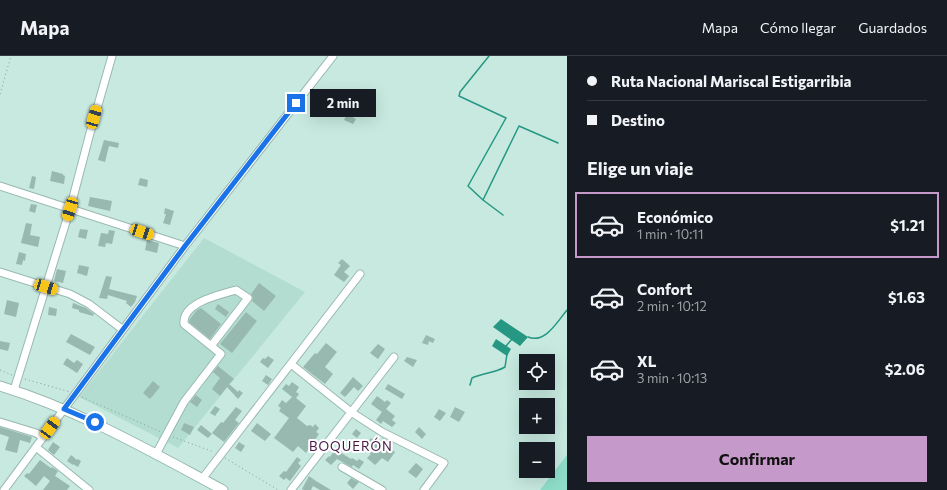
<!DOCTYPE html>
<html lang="es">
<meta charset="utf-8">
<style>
:root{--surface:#171b24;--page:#242831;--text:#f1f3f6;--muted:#9ea1a6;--line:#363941;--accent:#c599c9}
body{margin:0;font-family:Commissioner,sans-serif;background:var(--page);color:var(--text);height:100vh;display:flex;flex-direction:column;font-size:15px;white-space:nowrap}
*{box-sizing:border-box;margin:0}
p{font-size:13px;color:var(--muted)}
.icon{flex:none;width:22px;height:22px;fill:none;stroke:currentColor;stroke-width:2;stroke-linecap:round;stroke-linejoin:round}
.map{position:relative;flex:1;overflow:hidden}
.sheet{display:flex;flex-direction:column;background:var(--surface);width:380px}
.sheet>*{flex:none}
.hud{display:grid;align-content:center;height:88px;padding:0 20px;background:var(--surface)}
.fabs{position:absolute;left:519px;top:298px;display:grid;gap:8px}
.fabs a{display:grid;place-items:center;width:36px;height:36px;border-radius:0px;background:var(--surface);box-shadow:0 4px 16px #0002;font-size:20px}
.end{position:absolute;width:18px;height:18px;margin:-9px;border:5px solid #1a73e8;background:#fff;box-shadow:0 0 0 2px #fff}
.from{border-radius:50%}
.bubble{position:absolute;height:28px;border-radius:0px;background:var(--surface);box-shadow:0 4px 16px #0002;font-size:13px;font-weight:700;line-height:28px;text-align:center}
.car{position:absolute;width:12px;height:24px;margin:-12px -6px;border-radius:5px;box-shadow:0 0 3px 1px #0007;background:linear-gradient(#f5c518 24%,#345 0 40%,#f5c518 0 76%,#345 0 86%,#f5c518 0)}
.hud b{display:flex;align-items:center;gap:14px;height:38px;font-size:15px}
.hud b+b{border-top:1px solid var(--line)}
.hud i{width:10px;height:10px;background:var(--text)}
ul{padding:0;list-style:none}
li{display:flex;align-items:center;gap:12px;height:66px;margin:0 8px 6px;padding:0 12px;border:2px solid transparent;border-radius:0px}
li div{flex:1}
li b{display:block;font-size:15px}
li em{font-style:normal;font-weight:700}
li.current{border-color:var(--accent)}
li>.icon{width:36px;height:36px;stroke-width:1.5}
h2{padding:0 20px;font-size:18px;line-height:48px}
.button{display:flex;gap:8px;margin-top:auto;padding:8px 20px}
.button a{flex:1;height:46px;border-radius:0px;background:var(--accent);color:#111;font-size:16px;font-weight:700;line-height:46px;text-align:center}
header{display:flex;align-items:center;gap:24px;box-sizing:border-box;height:56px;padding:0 20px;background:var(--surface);border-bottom:1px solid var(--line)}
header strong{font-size:19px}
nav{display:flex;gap:22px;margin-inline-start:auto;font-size:14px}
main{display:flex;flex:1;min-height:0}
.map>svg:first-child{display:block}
.built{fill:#b3ddd1}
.green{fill:#8fdeca}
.water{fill:#259782}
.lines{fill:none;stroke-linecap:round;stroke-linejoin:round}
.stream{stroke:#259782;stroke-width:1.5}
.building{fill:#98b9b0}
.minor-casing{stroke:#98b9b0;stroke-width:9}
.major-casing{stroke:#98b9b0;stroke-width:11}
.path{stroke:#839d96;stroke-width:1;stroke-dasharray:1 3;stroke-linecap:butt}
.minor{stroke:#fff;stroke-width:7}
.major{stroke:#fff;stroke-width:9}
.route{stroke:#1a73e8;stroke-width:5}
.labels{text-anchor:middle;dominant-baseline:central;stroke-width:4;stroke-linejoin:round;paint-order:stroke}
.neighbourhood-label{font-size:13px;letter-spacing:1px;fill:#451646;stroke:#fff}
</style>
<header>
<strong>Mapa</strong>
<nav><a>Mapa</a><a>Cómo llegar</a><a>Guardados</a></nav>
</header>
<main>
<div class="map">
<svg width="567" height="434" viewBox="0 0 567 434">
<rect width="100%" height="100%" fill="#c7e9e0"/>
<path class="built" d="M 204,182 L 305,236 L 178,392 L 79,341 Z"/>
<path class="green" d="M 567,399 L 567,434 L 540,434 Z"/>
<path class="water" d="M 501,263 L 528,281 L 520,290 L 493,271 Z
M 496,283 L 511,293 L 507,300 L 492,290 Z"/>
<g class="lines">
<path class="stream" d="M 489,0 L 460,36 L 459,40 L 506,62 L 468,130 L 483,144 L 503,159
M 483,144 L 519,70 L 558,87
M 528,281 C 545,288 557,266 567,254
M 506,290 L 512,283
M 470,329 L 472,322 C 483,317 495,317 505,311 L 507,298"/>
</g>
<path class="building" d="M 347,58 L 356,63 L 353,68 L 344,64 Z
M 104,84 L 119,87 L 118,92 L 109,90 L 105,106 L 98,104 Z
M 52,115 L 63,118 L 63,119 L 65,120 L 64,128 L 50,125 Z
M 32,120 L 36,121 L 34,133 L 29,132 Z
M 140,122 L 148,124 L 147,131 L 138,129 Z
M 90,141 L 112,145 L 110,155 L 88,150 Z
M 31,148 L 37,149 L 35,157 L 29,155 Z
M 165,152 L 174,155 L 170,169 L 163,167 L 166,158 L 164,158 Z
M 26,167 L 32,168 L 30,179 L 40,181 L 38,191 L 21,187 Z
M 80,173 L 88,174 L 86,183 L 78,181 Z
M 109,174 L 115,175 L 112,188 L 106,187 L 105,191 L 98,190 L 101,177 L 108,178 Z
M 147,184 L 159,187 L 157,197 L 145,194 Z
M 19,196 L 26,198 L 25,205 L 23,204 L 22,209 L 16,208 Z
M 342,203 L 350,210 L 344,216 L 349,220 L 344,226 L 334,219 L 341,209 L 338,207 Z
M 79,209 L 89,211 L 87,220 L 77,217 Z
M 57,213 L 66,215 L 63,227 L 54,225 Z
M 106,220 L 112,221 L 109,233 L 137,240 L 135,246 L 131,251 L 126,247 L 127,245 L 108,239 L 107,243 L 99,242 Z
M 259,227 L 276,240 L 264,255 L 252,245 L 253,242 L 251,238 Z
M 7,244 L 19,247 L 16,261 L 4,258 Z
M 73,247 L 86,252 L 94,258 L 93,260 L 79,256 L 79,254 L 72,252 Z
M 218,248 L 229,256 L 226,261 L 215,253 Z
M 49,251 L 57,253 L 56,260 L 48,259 Z
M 201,252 L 221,268 L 210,283 L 189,266 L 190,263 L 197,254 Z
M 246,256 L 257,265 L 232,297 L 220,288 Z
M 71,278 L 95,291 L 90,299 L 66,286 Z
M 426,279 L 435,283 L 433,287 L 429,285 L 428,289 L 422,287 Z
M 0,285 L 10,287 L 8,295 L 0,293 Z
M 326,287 L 337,296 L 325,311 L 333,318 L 325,328 L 303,311 L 315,297 L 317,298 Z
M 378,288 L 385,293 L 378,303 L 370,297 Z
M 268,300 L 274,304 L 268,312 L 260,306 L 263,302 L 265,303 Z
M 407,301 L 417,304 L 413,311 L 404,305 Z
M 67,302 L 74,307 L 77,304 L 83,308 L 77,317 L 63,308 Z
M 218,310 L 234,323 L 229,328 L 238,336 L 239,334 L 243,337 L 238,343 L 227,331 L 220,340 L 212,333 L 220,322 L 213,316 Z
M 266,319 L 272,323 L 268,329 L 262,325 Z
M 353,321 L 363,330 L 358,335 L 354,331 L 345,341 L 340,337 Z
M 153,325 L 160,331 L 150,343 L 143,337 Z
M 292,326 L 299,331 L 296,336 L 299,338 L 296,342 L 306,350 L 297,362 L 307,370 L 310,369 L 313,371 L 315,368 L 319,372 L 316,376 L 319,378 L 306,397 L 298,390 L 293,396 L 274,382 L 289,362 L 279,355 L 281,352 L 278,350 L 282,344 L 286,347 L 292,341 L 282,333 L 286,328 L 289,330 Z
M 388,328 L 405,338 L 402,343 L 385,333 Z
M 196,339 L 202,344 L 197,351 L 190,346 Z
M 377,340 L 385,346 L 387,344 L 391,347 L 386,353 L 395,360 L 392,364 L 396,367 L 392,371 L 383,365 L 381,368 L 376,364 L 382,356 L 371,348 Z
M 215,350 L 220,353 L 215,360 L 210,357 Z
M 236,351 L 242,355 L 235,364 L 239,367 L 224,386 L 212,377 L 221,366 L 223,367 Z
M 455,351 L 465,356 L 459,366 L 450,361 Z
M 439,353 L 446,357 L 440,365 L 434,361 Z
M 184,367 L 194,371 L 190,379 L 181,374 Z
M 257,367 L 271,378 L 265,385 L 251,375 Z
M 201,369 L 212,378 L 208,382 L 197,374 Z
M 0,371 L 32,381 L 30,387 L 20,384 L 17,397 L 5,394 L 9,381 L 0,378 Z
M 419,371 L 426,378 L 422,383 L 415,376 Z
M 356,373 L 361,377 L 357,382 L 352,378 Z
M 371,382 L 379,388 L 383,382 L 391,388 L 388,391 L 395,396 L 388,406 L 382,402 L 375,409 L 367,402 L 371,398 L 363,393 Z
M 53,386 L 60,391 L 54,399 L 48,394 Z
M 239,386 L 245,390 L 241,396 L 235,392 Z
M 335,393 L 351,403 L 352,402 L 357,405 L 359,403 L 364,406 L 359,413 L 353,409 L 352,411 L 337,403 L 331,409 L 325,404 L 329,400 L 330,401 Z
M 71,399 L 77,404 L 78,403 L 81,405 L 78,411 L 73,408 L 73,409 L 67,405 Z
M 297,401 L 301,404 L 298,407 L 301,410 L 290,425 L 286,422 L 284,424 L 279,420 L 284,415 L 286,416 Z
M 40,404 L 51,412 L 52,411 L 58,415 L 55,420 L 70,430 L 67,434 L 43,434 L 50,425 L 44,420 L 36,430 L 24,420 L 27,417 L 29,418 Z
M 416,407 L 423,413 L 416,422 L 408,416 Z
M 309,420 L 316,425 L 331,434 L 320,434 L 313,430 L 311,434 L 304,434 L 302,433 Z
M 351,422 L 359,426 L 353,433 L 347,427 Z"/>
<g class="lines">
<g class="minor-casing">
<path id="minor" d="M 0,130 L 185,190
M 0,216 L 70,238 L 89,248 L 122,273
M 291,308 L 351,356 L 382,376 L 444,407 L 424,434
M 14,334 L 70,153 L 90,77 L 112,0
M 0,366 L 36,377 L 43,381
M 36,391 L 89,434
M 156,398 L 184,346 L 221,298 L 184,268 C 182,246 220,239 236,234 L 248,242 L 211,290
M 342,411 L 382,434
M 202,423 L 360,218
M 4,434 L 185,190 L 333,0
M 291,434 L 394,301"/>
</g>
<g class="major-casing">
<path id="major" d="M 0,330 C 79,354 150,395 223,434"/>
</g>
<path class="path" d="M 0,38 L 11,0
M 0,314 L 12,319
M 25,323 L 70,336
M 82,341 L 161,376
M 173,381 L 214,396
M 225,402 L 278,434"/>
<use href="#minor" class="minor"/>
<use href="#major" class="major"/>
</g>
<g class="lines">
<path class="route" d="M 95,366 L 64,353 L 185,190 L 296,47"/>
</g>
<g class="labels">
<g class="neighbourhood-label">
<text x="351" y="390">BOQUERÓN</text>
</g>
</g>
</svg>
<div class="fabs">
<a><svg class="icon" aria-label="locate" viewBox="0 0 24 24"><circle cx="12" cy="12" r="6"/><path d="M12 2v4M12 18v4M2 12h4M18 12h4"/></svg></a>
<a>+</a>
<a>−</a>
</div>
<i class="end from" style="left:95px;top:366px"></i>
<i class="end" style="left:296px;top:47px"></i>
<div class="bubble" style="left:310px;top:33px;width:66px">2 min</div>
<i class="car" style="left:94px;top:61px;rotate:16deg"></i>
<i class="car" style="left:70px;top:153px;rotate:197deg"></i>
<i class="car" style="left:142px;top:176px;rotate:108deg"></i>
<i class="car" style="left:46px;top:231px;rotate:107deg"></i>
<i class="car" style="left:50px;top:372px;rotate:36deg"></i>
</div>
<section class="sheet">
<div class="hud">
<b><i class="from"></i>Ruta Nacional Mariscal Estigarribia</b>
<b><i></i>Destino</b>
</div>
<h2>Elige un viaje</h2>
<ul>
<li class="current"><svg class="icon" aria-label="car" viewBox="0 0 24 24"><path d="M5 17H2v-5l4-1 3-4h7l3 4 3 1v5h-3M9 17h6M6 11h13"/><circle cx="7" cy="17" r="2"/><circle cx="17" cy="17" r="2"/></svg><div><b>Económico</b><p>1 min · 10:11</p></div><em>$1.21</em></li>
<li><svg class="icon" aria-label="car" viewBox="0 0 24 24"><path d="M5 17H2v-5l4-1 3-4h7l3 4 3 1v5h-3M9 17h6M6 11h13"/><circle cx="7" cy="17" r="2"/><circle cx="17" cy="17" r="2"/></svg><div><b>Confort</b><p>2 min · 10:12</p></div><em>$1.63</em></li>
<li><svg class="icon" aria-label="car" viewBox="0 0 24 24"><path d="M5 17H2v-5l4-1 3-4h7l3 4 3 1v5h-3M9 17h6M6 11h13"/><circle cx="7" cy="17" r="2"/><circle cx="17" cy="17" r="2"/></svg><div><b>XL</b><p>3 min · 10:13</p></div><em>$2.06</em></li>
</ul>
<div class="button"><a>Confirmar</a></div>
</section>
</main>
